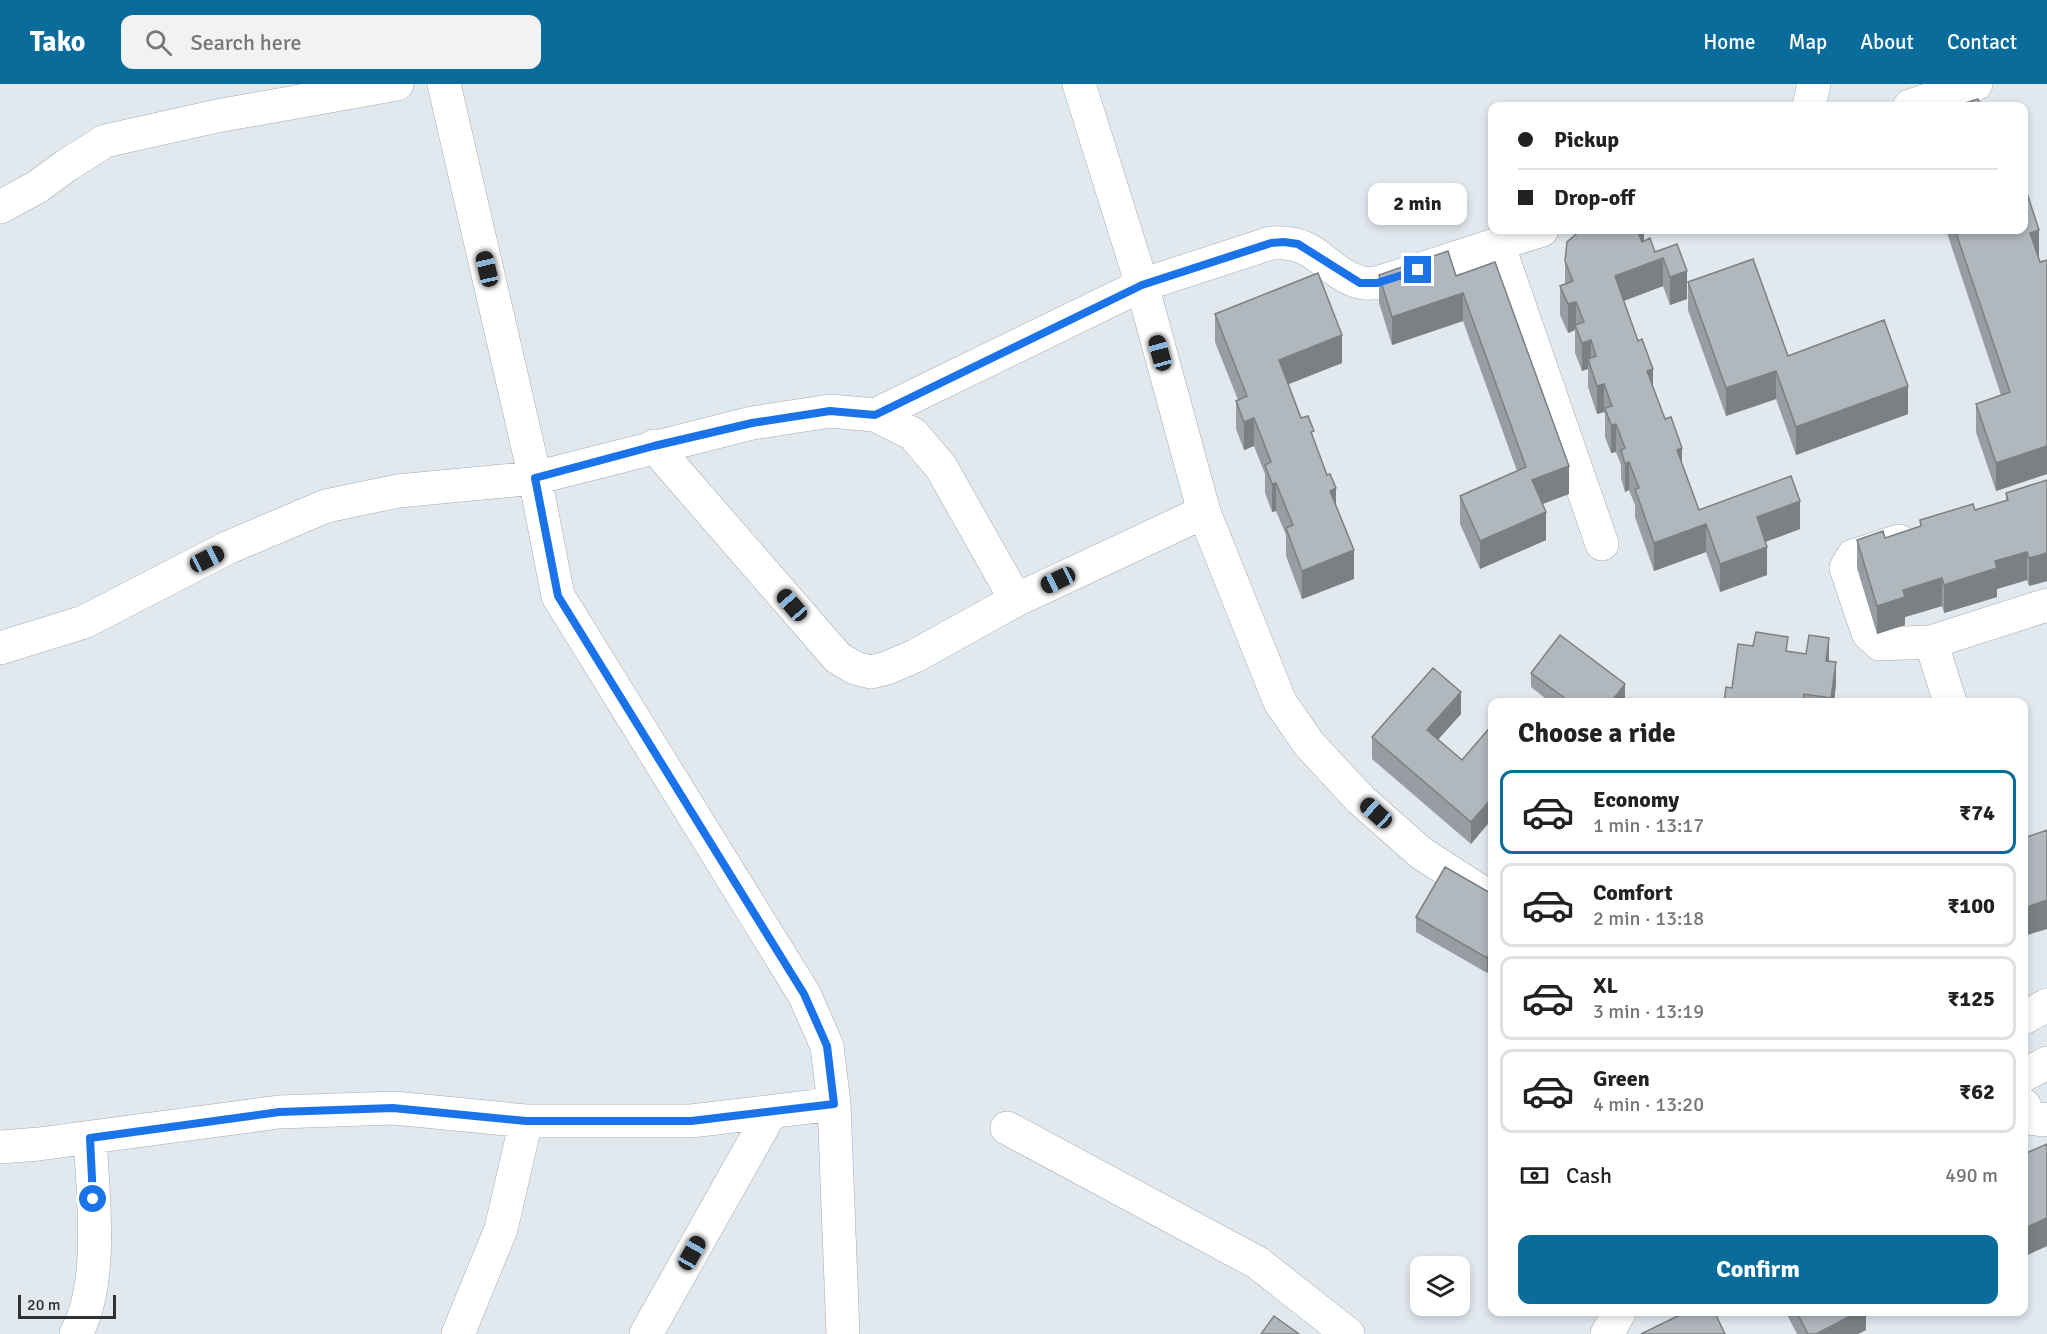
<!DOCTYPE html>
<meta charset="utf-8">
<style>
:root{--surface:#fff;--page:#f2f2f2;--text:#222;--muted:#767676;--line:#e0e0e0;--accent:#0a6c9a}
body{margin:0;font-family:Signika,sans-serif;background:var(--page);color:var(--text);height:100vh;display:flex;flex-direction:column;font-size:22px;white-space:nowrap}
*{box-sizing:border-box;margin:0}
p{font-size:20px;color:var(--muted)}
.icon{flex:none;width:33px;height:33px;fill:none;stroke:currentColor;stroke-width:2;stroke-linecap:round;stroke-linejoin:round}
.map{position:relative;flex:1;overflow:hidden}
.side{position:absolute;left:1488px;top:614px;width:540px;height:618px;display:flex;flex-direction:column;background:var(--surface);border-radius:12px;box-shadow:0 3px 9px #0003}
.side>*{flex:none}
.banner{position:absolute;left:1488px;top:18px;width:540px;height:132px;border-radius:12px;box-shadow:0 3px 9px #0003;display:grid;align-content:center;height:132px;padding:0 30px;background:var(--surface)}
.controls{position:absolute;left:1410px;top:1172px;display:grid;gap:12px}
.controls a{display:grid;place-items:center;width:60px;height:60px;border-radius:12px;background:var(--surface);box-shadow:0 3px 9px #0003;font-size:30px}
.scale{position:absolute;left:18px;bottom:15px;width:98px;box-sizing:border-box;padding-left:6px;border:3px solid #2e3133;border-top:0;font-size:16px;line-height:21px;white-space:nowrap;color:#2e3133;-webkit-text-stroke:4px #e1e8ee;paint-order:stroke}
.end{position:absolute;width:27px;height:27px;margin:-14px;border:8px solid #1a73e8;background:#fff;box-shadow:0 0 0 3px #fff}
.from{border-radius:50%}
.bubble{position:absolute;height:42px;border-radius:12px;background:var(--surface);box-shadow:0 3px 9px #0003;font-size:20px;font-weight:700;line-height:42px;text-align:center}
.car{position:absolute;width:18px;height:36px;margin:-18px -9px;border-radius:8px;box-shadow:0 0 4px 2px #0007;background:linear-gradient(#222 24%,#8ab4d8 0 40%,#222 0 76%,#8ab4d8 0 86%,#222 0)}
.banner b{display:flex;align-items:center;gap:21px;height:57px;font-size:22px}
.banner b+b{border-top:2px solid var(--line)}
.banner i{width:15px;height:15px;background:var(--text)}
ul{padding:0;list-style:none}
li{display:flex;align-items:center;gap:18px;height:84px;margin:0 12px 9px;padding:0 18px;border:3px solid var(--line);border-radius:12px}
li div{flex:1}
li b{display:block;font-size:22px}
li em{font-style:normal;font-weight:700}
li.on{border-color:var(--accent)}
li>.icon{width:54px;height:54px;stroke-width:1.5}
h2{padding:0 30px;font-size:27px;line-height:72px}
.pay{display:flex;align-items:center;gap:15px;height:66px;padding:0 30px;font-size:22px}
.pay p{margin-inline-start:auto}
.action{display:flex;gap:12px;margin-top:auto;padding:12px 30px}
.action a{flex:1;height:69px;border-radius:12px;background:var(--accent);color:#fff;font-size:24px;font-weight:700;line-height:69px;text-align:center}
header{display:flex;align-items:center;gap:36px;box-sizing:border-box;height:84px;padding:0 30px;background:var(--accent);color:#fff}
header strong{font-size:28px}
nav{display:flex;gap:33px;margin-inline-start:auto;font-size:21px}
.search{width:420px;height:54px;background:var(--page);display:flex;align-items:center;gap:15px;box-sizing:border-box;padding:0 21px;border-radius:12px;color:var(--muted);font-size:22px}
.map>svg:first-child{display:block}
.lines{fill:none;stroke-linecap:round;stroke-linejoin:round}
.minor-casing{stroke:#a5abb1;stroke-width:34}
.minor{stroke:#fff;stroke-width:33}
.wall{fill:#979da3}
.shaded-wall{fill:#7b8084}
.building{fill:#b0b7bd;stroke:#7b8084;stroke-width:1.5}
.route{stroke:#1a73e8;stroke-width:8}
</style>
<header>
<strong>Tako</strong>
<div class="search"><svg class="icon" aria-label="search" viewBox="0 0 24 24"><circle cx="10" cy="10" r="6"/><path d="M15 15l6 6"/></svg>Search here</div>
<nav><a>Home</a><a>Map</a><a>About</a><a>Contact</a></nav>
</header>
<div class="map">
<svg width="2047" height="1250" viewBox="0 0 2047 1250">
<rect width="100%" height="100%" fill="#e1e8ee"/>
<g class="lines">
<g class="minor-casing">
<path id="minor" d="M 444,0 L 535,394 L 558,512 L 804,910 L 827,962 L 834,1020 L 843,1250
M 1079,0 L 1142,201 L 1204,428 L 1280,618 L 1309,660 L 1361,716 L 1421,769 L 1492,815
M 1809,22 L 1814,0
M 1910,22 L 1976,0
M 0,123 L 37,103 L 67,81 L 105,57 L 217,32 L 397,0
M 1498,160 L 1602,460
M 875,331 L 1142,201 L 1271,159 C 1318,155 1323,187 1359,198 C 1364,200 1371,199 1377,199 L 1542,146
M 654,362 L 838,574 L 855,584 L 871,588 L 887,584 L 915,572 L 1016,516 L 1204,428
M 1899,457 L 1853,472 L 1846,484 L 1868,549 L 1880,560 L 1931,558 L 2047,521
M 1931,558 L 1950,618
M 0,564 L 84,538 L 227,464 L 326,422 L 398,407 L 535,394 L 752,339 L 830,327 L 875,331 L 913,350 L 941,383 L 1016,516
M 2024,934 L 2047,921
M 2024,991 L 2047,979
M 2024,1021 L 2029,1034 L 2043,1036 L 2047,1035
M 1007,1044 L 1258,1179 L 1348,1250
M 0,1063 L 39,1060 L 279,1028 L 394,1024 L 526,1037 L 691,1037 L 834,1020
M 76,1250 C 104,1199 93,1111 90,1054
M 458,1250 L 501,1145 L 526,1037
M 646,1250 L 771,1028
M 1607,1250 L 1620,1227"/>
</g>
<use href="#minor" class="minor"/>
</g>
<path class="wall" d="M 1644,146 L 1644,157 L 1655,168 L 1677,160 L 1687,215 L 1670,221 L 1663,202 L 1624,217 L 1653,304 L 1699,426 L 1800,445 L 1765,458 L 1767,491 L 1720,508 L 1706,468 L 1654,487 L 1635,433 L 1635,421 L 1629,406 L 1625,408 L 1621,394 L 1621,381 L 1616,368 L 1611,369 L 1605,353 L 1605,331 L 1604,328 L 1597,330 L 1588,303 L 1588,285 L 1582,287 L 1575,269 L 1575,246 L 1568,249 L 1560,231 L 1560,202 L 1565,200 L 1565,177 Z
M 1946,146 L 2024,146 L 2039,174 L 2038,174 L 2040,178 L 2047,176 L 2047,390 L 1996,407 L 1976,348 L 1976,320 L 2001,311 Z
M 1379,191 L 1456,192 L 1569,410 L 1542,420 L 1546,456 L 1480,485 L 1460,440 L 1460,412 L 1517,387 L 1463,237 L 1392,261 L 1379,219 Z
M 1688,198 L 1788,272 L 1908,330 L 1796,371 L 1776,315 L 1726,332 L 1688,226 Z
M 1215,230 L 1342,279 L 1288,300 L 1301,334 L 1314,356 L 1336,422 L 1354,495 L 1302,515 L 1286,472 L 1286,451 L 1276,427 L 1272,428 L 1265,409 L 1265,390 L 1254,362 L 1244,366 L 1236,345 L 1236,317 L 1238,316 L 1215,258 Z
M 2047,396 L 2047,497 L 2029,502 L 2027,496 L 1997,505 L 1997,513 L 1944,529 L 1942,522 L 1905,533 L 1905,541 L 1877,550 L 1857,484 L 1857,456 L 1885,454 L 1920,443 L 1920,436 L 1975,426 L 2006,417 L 2006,409 Z
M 1788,567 L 1828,577 L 1836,600 L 1834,618 L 1724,618 L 1732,604 Z
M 1531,589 L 1625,615 L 1622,618 L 1550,618 L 1531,603 Z
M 1461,630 L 1438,655 L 1462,676 L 1492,641 L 1492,735 L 1471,760 L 1372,675 L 1372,653 Z
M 1492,810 L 1492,880 L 1487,889 L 1416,848 L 1416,833 Z
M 2047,1060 L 2047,1162 L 2025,1172 L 2024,1169 L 2024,1070 Z
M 1785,1227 L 1866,1227 L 1866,1246 L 1858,1250 L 1797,1250 Z"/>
<path class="shaded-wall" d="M 1636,146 L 1644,146 L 1644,167 Z
M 2039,146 L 2039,174 L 2030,177 L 2030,149 Z
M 1663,174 L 1663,202 L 1615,220 L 1615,192 Z
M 1687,187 L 1687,215 L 1670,221 L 1670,193 Z
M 1463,209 L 1463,237 L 1392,261 L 1392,233 Z
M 1576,218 L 1576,243 L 1575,241 L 1575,246 L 1568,249 L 1568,220 Z
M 1342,251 L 1342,279 L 1279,304 L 1279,276 Z
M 1591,256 L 1591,283 L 1588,275 L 1588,285 L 1582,287 L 1582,259 Z
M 1653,285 L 1653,313 L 1647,287 Z
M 1776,287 L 1776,315 L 1726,332 L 1726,304 Z
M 1604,300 L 1604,328 L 1597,330 L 1597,302 Z
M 1908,302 L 1908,330 L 1796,371 L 1796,343 Z
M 1254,334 L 1254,362 L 1244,366 L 1244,338 Z
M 1616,340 L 1616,368 L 1611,369 L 1611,341 Z
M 2047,362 L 2047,390 L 1996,407 L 1996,379 Z
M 1682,364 L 1682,392 L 1677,366 Z
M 1629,378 L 1629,406 L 1625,408 L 1625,380 Z
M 1569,382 L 1569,410 L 1532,424 L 1532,396 Z
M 1276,399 L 1276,427 L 1272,428 L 1272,400 Z
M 1336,404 L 1336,432 L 1330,407 Z
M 1800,417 L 1800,445 L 1757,461 L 1757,433 Z
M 1546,428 L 1546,456 L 1480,485 L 1480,457 Z
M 1706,440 L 1706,468 L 1654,487 L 1654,459 Z
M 1767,463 L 1767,491 L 1720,508 L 1720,480 Z
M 1354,466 L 1354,495 L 1302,515 L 1302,487 Z
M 2027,468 L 2027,496 L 1997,505 L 1997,513 L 1944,529 L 1944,501 L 1995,477 Z
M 2047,469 L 2047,497 L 2029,502 L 2029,474 Z
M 1942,494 L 1942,522 L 1905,533 L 1905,541 L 1877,550 L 1877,522 L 1903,506 Z
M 1829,554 L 1829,575 L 1826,599 L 1826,577 Z
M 1836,578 L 1836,600 L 1834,618 L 1831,618 Z
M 1625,600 L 1625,615 L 1622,618 L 1611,618 Z
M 1461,608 L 1461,630 L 1427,668 L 1427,646 Z
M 1492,714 L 1492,735 L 1471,760 L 1471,738 Z
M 2047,816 L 2047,845 L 2024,852 L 2024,824 Z
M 1492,865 L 1492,880 L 1487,889 L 1487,874 Z
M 2047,1134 L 2047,1162 L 2025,1172 L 2025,1144 Z
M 1860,1227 L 1866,1227 L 1866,1246 L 1858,1250 L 1816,1250 Z"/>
<path class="building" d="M 1978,15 L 1981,22 L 1956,22 Z
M 2024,100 L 2039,146 L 2030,149 L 2040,178 L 2047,176 L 2047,362 L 1996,379 L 1976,320 L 2010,308 L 1955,146 L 2024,146 Z
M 1581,146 L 1637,146 L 1642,158 L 1650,154 L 1655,168 L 1677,160 L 1687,187 L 1670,193 L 1663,174 L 1615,192 L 1638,257 L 1642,255 L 1653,285 L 1647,287 L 1665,335 L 1671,333 L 1682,364 L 1677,366 L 1699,426 L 1791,392 L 1800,417 L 1757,433 L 1767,463 L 1720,480 L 1706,440 L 1654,459 L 1635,405 L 1639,404 L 1629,378 L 1625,380 L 1621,366 L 1625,364 L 1616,340 L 1611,341 L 1605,324 L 1612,322 L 1604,300 L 1597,302 L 1588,275 L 1596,272 L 1591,256 L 1582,259 L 1575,241 L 1584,238 L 1576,218 L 1568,220 L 1560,202 L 1573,197 L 1565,177 L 1567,158 Z
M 1448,167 L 1456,192 L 1495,178 L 1569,382 L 1532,396 L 1546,428 L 1480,457 L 1460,412 L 1526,383 L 1463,209 L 1392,233 L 1379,191 Z
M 1753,175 L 1788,272 L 1884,236 L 1908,302 L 1796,343 L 1776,287 L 1726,304 L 1688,198 Z
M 1318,189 L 1342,251 L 1279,276 L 1301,334 L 1308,332 L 1314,347 L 1311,348 L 1327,391 L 1330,390 L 1336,404 L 1330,407 L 1354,466 L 1302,487 L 1286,444 L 1293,441 L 1276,399 L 1272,400 L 1265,381 L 1271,378 L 1254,334 L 1244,338 L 1236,317 L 1247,312 L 1215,230 Z
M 2047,396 L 2047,469 L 2029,474 L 2027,468 L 1995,477 L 1997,484 L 1944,501 L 1942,494 L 1903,506 L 1905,513 L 1877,522 L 1857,456 L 1883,447 L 1885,454 L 1921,442 L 1920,436 L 1973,420 L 1975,426 L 2008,416 L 2006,409 Z
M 1756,548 L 1788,553 L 1786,567 L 1806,570 L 1809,551 L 1829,554 L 1826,577 L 1836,578 L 1831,614 L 1804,610 L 1803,618 L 1774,618 L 1764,616 L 1764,618 L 1724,618 L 1726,603 L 1732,604 L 1738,560 L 1753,562 Z
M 1560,551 L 1625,600 L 1611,618 L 1570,618 L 1531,589 Z
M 1433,584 L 1461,608 L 1427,646 L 1462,676 L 1492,641 L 1492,714 L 1471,738 L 1372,653 Z
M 2047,746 L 2047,816 L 2024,824 L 2024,754 Z
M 1445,783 L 1492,810 L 1492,865 L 1487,874 L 1416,833 Z
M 2047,1060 L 2047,1134 L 2025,1144 L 2024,1141 L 2024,1070 Z
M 1688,1227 L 1714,1227 L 1725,1250 L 1641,1250 Z
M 1796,1227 L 1860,1227 L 1816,1250 L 1808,1250 Z
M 1274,1232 L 1299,1250 L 1261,1250 Z"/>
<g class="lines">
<path class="route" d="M 93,1115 L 90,1054 L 279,1028 L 393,1024 L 526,1037 L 691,1037 L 834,1020 L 827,962 L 804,910 L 558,512 L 535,394 L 654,362 L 752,339 L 830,327 L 875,331 L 1142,201 L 1271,159 L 1284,158 L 1298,160 L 1360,199 L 1377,199 L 1418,186"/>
</g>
</svg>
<div class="controls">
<a><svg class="icon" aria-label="layers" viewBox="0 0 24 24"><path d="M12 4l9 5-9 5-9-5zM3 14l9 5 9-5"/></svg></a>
</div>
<div class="scale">20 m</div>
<i class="end from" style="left:93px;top:1115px"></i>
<i class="end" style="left:1418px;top:186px"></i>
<div class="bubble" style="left:1368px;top:99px;width:99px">2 min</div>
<i class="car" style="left:487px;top:185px;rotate:347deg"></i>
<i class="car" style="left:1160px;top:269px;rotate:345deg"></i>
<i class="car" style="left:207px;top:475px;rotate:63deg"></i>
<i class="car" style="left:1058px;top:496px;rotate:245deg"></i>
<i class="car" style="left:792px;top:521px;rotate:319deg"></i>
<i class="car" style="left:1376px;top:729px;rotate:312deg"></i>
<i class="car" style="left:692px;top:1169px;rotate:29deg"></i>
<div class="banner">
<b><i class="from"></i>Pickup</b>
<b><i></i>Drop-off</b>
</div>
<section class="side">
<h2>Choose a ride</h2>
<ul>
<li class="on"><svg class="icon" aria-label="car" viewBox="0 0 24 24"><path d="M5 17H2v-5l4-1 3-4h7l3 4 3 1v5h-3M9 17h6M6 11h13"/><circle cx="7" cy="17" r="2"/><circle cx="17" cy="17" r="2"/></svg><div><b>Economy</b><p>1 min · 13:17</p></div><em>₹74</em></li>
<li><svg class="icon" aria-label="car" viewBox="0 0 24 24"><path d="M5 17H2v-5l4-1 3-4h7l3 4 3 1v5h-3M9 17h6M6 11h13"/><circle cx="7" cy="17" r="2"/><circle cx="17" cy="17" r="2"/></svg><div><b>Comfort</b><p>2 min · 13:18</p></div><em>₹100</em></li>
<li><svg class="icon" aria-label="car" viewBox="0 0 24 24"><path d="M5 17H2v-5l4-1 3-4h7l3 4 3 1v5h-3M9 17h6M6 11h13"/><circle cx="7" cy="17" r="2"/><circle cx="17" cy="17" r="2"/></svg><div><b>XL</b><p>3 min · 13:19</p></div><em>₹125</em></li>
<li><svg class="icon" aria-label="car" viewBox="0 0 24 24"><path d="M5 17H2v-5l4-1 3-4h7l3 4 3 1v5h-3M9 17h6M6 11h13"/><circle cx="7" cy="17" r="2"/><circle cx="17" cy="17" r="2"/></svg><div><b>Green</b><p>4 min · 13:20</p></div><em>₹62</em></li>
</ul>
<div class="pay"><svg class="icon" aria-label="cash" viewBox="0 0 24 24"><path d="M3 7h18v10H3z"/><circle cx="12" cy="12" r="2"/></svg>Cash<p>490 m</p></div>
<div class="action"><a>Confirm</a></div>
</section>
</div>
